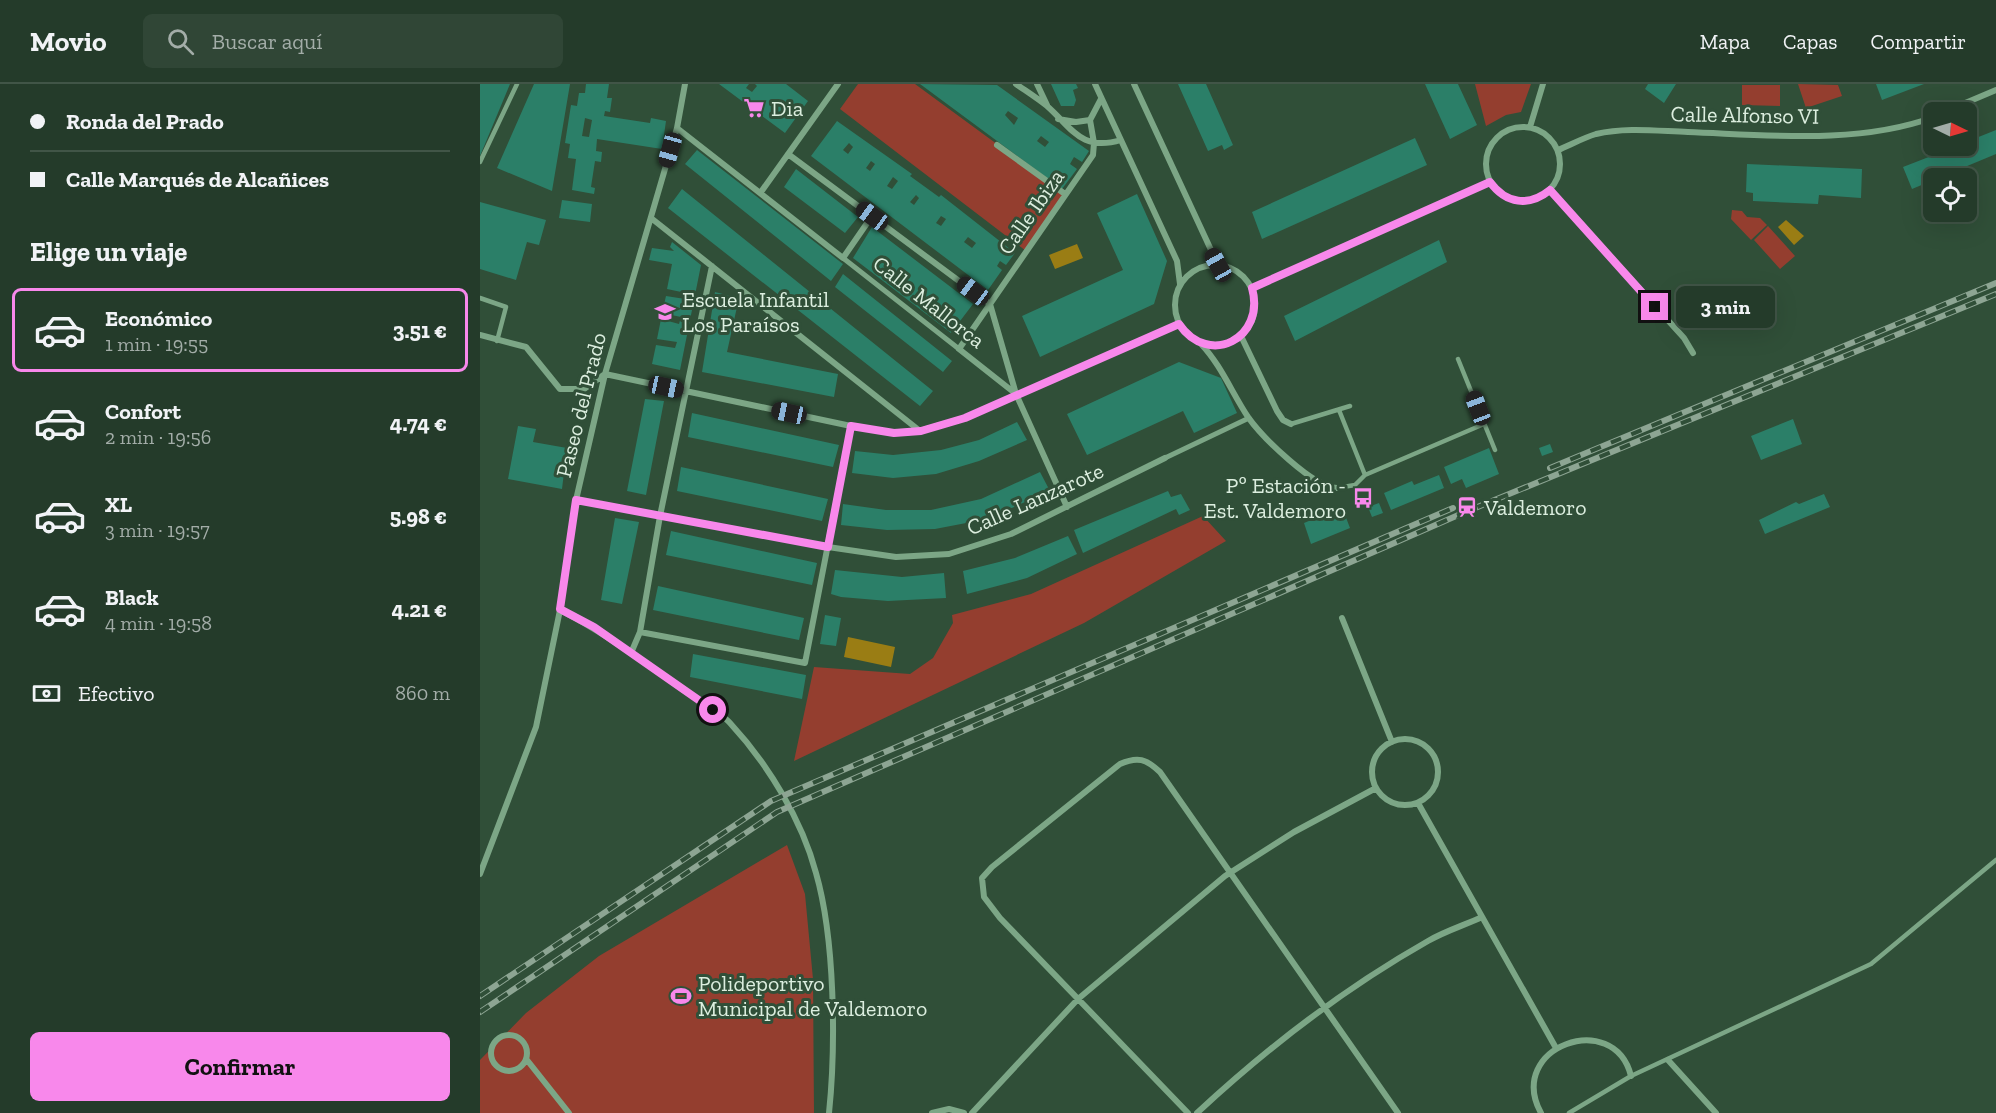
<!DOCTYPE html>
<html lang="es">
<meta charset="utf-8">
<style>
:root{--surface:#243b2a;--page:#304636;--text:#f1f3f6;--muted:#a3ada8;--line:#415547;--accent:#f888eb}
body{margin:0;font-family:"Zilla Slab",serif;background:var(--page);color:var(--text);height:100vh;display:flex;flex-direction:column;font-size:22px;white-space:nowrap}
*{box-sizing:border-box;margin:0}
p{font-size:20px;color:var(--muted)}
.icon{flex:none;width:33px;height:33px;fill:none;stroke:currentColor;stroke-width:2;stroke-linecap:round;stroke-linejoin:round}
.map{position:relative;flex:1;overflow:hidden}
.side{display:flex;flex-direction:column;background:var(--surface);width:480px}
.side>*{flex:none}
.banner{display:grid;align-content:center;height:132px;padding:0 30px;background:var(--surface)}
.needle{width:39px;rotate:95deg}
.fabs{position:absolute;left:1443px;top:18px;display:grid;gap:12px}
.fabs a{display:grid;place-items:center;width:54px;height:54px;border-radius:9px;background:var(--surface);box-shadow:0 6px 24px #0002,0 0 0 2px var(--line);font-size:30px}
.end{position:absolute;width:27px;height:27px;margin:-14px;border:8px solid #f888eb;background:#111;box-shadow:0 0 0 3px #111}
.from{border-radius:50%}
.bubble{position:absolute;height:42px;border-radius:9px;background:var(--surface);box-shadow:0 6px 24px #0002,0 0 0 2px var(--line);font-size:20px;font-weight:700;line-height:42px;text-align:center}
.car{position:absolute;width:18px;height:36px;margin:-18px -9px;border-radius:8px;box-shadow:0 0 4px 2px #0007;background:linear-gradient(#222 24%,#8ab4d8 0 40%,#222 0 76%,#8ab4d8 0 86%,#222 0)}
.banner b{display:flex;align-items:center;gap:21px;height:57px;font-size:22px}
.banner b+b{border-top:2px solid var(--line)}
.banner i{width:15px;height:15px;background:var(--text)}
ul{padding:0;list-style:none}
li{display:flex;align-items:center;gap:18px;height:84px;margin:0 12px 9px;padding:0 18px;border:3px solid transparent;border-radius:9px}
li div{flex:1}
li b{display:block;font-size:22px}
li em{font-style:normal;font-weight:700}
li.on{border-color:var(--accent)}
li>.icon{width:54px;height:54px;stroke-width:1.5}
h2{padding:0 30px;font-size:27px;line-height:72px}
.pay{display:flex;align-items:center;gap:15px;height:66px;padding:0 30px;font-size:22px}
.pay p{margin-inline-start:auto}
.button{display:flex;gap:12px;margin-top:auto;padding:12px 30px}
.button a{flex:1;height:69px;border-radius:9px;background:var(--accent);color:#111;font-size:24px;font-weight:700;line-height:69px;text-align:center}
header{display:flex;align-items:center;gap:36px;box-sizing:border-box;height:84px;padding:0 30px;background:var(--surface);border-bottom:2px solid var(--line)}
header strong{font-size:28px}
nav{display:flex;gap:33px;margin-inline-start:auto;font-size:21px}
.search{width:420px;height:54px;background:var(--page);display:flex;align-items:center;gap:15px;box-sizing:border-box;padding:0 21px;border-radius:9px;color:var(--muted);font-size:22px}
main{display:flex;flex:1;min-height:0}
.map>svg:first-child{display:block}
.green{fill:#943e2f}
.water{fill:#9a7d14}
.building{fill:#2b7f68;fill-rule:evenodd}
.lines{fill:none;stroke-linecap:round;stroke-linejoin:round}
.service{stroke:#7ca686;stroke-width:4.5}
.pedestrian{stroke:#7ca686;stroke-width:5}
.minor{stroke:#7ca686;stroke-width:6}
.rail-casing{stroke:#8da593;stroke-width:6}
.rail{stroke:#304f38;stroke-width:4;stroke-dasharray:11;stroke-linecap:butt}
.route{stroke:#f888eb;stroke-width:8}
.labels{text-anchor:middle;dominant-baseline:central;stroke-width:6;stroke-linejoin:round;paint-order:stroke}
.poi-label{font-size:22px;fill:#dceedf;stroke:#304f38;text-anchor:start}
.street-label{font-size:22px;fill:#dceedf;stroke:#304f38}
</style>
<header>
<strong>Movio</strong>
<div class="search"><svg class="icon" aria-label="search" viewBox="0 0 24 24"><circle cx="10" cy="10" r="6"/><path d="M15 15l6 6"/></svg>Buscar aquí</div>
<nav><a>Mapa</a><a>Capas</a><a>Compartir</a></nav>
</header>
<main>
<section class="side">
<div class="banner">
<b><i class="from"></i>Ronda del Prado</b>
<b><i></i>Calle Marqués de Alcañices</b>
</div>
<h2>Elige un viaje</h2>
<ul>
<li class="on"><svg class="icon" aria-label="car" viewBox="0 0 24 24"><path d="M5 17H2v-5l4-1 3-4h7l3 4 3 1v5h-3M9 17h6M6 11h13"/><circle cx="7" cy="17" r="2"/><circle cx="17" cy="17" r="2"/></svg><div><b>Económico</b><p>1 min · 19:55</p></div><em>3.51 €</em></li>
<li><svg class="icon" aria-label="car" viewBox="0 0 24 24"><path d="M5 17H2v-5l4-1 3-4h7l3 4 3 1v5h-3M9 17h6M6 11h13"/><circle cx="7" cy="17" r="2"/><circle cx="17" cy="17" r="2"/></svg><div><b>Confort</b><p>2 min · 19:56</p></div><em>4.74 €</em></li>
<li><svg class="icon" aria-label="car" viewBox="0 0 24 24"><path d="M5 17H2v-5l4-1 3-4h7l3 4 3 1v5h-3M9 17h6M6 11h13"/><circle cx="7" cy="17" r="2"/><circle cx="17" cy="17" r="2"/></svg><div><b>XL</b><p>3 min · 19:57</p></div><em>5.98 €</em></li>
<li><svg class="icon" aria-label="car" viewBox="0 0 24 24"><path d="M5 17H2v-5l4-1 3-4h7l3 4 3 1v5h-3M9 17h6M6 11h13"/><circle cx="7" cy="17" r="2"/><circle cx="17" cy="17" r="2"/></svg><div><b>Black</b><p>4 min · 19:58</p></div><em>4.21 €</em></li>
</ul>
<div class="pay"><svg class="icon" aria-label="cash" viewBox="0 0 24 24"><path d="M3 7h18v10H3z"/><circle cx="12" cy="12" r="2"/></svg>Efectivo<p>860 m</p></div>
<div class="button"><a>Confirmar</a></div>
</section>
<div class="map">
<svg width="1516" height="1029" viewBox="0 0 1516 1029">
<rect width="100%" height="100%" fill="#304f38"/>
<path class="green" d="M 378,0 L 435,0 L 585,110 L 546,167 L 360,25 Z
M 995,0 L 1051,0 L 1041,28 L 1026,31 L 1006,42 Z
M 1318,0 L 1358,1 L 1362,12 L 1326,24 Z
M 1262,1 L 1300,1 L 1300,22 L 1262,21 Z
M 1252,126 L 1262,127 L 1267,133 L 1280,134 L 1287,141 L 1271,156 L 1251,135 Z
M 1288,142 L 1315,172 L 1300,185 L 1274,156 Z
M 723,432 L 746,457 L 604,539 L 314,677 L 334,583 L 430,590 L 453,574 L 473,539 L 472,531 L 551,510 Z
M 307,761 L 325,810 L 333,895 L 334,1029 L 0,1029 L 0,976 L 46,929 L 119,872 Z"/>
<path class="water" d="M 1306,136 L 1324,152 L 1314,161 L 1298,143 Z
M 597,160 L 603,174 L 575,185 L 569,171 Z
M 368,553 L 415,563 L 411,583 L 364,573 Z"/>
<path class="building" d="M 0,0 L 30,0 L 0,72 Z
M 54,0 L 90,0 L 72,107 L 17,84 Z
M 106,0 L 129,0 L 127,14 L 132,14 L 130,28 L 125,27 L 124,32 L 170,39 L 171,34 L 186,37 L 182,65 L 117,55 L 116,67 L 122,68 L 121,78 L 115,77 L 111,103 L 115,104 L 114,110 L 92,106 L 96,75 L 88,74 L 90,60 L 85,59 L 91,21 L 97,22 L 99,9 L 105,9 ZM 105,34 L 112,36 L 109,53 L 102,52 Z
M 239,0 L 269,0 L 266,4 L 272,8 L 277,2 L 275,0 L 306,0 L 328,17 L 305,49 ZM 306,24 L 310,27 L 306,32 L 302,29 Z
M 440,0 L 517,1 L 609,67 L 602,78 L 594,73 L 590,80 L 597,85 L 582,105 ZM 528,27 L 538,34 L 534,41 L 525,31 ZM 561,52 L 569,58 L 565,63 L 557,57 Z
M 571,0 L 596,0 L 598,4 L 593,6 L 596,16 L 594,22 L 581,22 Z
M 698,0 L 726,0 L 753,61 L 744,66 L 742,61 L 728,67 Z
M 945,0 L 978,0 L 997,41 L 970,55 Z
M 1168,0 L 1196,0 L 1184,19 L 1165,5 Z
M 1396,0 L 1444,0 L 1402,16 Z
M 357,37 L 432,90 L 430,92 L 459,113 L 461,111 L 535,169 L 526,181 L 520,177 L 517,182 L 522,186 L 508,206 L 331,72 ZM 369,59 L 373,63 L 368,70 L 363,66 ZM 391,77 L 395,80 L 390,87 L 386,84 ZM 413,93 L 418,97 L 412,105 L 407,102 ZM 436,111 L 439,114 L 434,121 L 430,118 ZM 461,132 L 466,135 L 461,142 L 456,139 ZM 488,153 L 496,159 L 492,164 L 484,158 Z
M 1516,46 L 1516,70 L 1432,105 L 1423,83 L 1477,62 L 1486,62 L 1486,58 Z
M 935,54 L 947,81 L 782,155 L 772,128 Z
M 217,66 L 363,180 L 351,197 L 205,80 Z
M 1267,80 L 1382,85 L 1381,114 L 1339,111 L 1338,120 L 1273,117 L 1273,109 L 1266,108 Z
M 316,85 L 378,133 L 365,149 L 304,103 Z
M 202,105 L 453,307 L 440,322 L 188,124 Z
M 657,110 L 687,177 L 674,220 L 560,273 L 542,232 L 643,186 L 617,129 Z
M 82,116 L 112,120 L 110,138 L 79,134 Z
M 0,118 L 66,136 L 59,161 L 47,158 L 36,196 L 0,185 Z
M 392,143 L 493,220 L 471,249 L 373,174 Z
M 959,156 L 967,178 L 815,257 L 804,232 Z
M 192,158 L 221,181 L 200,286 L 172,280 L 176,261 L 195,264 L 197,258 L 177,255 L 181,235 L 199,240 L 201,233 L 182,229 L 186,212 L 205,215 L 206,209 L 187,205 L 192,180 L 169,176 L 172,164 L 194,167 L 190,163 Z
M 363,190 L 472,277 L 463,288 L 355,203 Z
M 235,208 L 259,214 L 247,268 L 358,290 L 354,313 L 222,288 Z
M 699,278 L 741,294 L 757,329 L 714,349 L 703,327 L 607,371 L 587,330 Z
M 165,315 L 184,317 L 166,411 L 147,407 Z
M 212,329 L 359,361 L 353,383 L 208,353 Z
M 1313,335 L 1322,360 L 1281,376 L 1271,352 Z
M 537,338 L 547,356 L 499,377 L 456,390 L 413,394 L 372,389 L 375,367 L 413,371 L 461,366 L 499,356 Z
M 38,342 L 56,345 L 53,358 L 87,364 L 82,405 L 28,395 Z
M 1070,360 L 1073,368 L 1062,372 L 1059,364 Z
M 1009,364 L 1019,390 L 986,404 L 982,395 L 971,400 L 964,383 Z
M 201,383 L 348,415 L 342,437 L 197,407 Z
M 560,388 L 570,407 L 507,435 L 455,445 L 407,446 L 361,441 L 363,420 L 406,426 L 451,426 L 501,415 Z
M 959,391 L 964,404 L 911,426 L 904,409 L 932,397 L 934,401 Z
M 688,407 L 691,413 L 701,410 L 710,426 L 699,431 L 696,425 L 603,469 L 594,446 Z
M 1344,410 L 1350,423 L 1285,450 L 1279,436 L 1316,418 L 1319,420 Z
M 899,419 L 903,429 L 892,433 L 888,423 Z
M 862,423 L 870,444 L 831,460 L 824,439 Z
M 135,434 L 159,438 L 142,520 L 121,516 Z
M 191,447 L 337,479 L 332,501 L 186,471 Z
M 588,452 L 597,470 L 547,494 L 487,510 L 483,487 L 535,474 Z
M 355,486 L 422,493 L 464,489 L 466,514 L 408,517 L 361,513 L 351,510 Z
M 178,502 L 324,534 L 319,556 L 173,526 Z
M 345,531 L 361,534 L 356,562 L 340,560 Z
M 213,570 L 326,591 L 322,615 L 210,593 Z"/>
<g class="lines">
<path class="service" d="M 0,78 L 37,0
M 0,214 L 26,223 L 17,257
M 978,275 L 1015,366
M 859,326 L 885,391
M 811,340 L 870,322
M 857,404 L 875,401 L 885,391 L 1004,340
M 1089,1029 L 1151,992 L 1391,880 L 1516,776"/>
<path class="pedestrian" d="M 363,174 L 479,265
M 685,374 L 769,334"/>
<path class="minor" d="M 536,0 C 546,7 557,14 567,22 C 592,44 601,68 641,56
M 557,0 L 567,21
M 615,0 L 697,177 L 700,200
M 654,0 L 738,181
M 1464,28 L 1516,6
M 578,35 L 596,38 L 610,36
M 610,36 L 621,15
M1006 80a37 37 0 1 1 74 0a37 37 0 1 1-74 0Z
M 1050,43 L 1063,0
M 197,44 L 363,174 L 392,132
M 517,61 L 585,110
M 1078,66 C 1090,61 1103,54 1116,50 C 1146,43 1177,47 1208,48 C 1288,51 1377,61 1454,33
M 308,70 L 510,220 L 536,310 L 587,423
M 1070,106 L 1204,254 L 1213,269
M 281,108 L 358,0
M 171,134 L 440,347
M695 221a40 40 0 1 1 80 0a40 40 0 1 1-80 0Z
M 772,204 L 1010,98
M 0,251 L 46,263 L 80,305 L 104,305 L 125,290
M 761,252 L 797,327 L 803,336 L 811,340
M 721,260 C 741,281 752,309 768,333 C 782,353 834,404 857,404
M 125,290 L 371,342 L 414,349 L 440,347 L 485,334 L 699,240
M 536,310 L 479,265 L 613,71 L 614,59 L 610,36
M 96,416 L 348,463 L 416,473 L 469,470 L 531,450 L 685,374
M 80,526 C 124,548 162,577 202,605 C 217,616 238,626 250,639 C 288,680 322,736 336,789 C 355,855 356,961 349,1029
M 862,534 L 912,658
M 160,548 L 325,579 L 371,342
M 151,569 L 160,548 L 180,432 L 232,182
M892 688a33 33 0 1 1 66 0a33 33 0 1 1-66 0Z
M 938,719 L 1076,964
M 0,790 L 56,643 L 80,526 L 96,416 L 125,290 L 197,44 L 205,0
M11 969a18 18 0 1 1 36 0a18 18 0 1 1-36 0Z
M 47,976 L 89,1029
M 1188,976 L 1236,1029
M 452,1029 L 469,1025 L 484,1029
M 492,1029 L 598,915 L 745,792 L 814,748 L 896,704
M 708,1029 L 520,834 L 504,813 L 502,794 L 512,783 L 640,680 C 658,672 666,675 680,688 L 918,1029
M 717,1029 C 787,964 865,904 948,857 C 965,847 985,841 1002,833
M 1061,1029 C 1025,963 1134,924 1151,992"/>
<g class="rail-casing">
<path id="rail" d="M 1070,384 L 1516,199
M 0,912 L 291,717 L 973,424
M 0,928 L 297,728 L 983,429 L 1516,210"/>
</g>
<use href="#rail" class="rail"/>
</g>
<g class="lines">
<path class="route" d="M 233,626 L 114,543 L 80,525 L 96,416 L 348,463 L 371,342 L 414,349 L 441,347 L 485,334 L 699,240 C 729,284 786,254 772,204 L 1010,98 C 1026,120 1049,123 1070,106 L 1175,223"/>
</g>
<defs>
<g id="supermarket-bare" transform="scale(1.62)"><path d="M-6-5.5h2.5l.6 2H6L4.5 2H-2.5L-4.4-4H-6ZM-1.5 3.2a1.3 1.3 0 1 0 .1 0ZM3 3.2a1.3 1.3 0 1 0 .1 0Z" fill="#f888eb" stroke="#304f38" stroke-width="2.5" paint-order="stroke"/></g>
<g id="school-bare" transform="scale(1.62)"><path d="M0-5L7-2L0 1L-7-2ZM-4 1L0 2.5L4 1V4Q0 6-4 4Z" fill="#f888eb" stroke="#304f38" stroke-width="2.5" paint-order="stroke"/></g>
<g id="bus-bare" transform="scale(1.62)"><path d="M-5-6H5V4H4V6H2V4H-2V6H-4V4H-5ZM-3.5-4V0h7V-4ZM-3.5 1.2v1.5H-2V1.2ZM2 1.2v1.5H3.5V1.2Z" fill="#f888eb" stroke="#304f38" stroke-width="2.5" paint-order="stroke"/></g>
<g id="station-bare" transform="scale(1.62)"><path d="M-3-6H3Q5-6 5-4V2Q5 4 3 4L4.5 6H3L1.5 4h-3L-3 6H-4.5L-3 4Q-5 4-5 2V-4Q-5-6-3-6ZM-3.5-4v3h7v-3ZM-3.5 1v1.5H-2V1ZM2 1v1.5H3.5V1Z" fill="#f888eb" stroke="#304f38" stroke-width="2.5" paint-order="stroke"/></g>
<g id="stadium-bare" transform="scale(1.62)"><path d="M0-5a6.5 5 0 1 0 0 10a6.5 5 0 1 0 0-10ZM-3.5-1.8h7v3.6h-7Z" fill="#f888eb" stroke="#304f38" stroke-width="2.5" paint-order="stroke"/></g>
</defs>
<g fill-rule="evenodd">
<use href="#supermarket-bare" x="274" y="24"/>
<use href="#school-bare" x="185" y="228"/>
<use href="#bus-bare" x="883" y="414"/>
<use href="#station-bare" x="987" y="423"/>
<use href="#stadium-bare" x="201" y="912"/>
</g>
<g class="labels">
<g class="poi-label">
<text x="291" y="24">Dia</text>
<text x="202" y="215">Escuela Infantil<tspan x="202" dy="25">Los Paraísos</tspan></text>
<text x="866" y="401" text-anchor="end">Pº Estación -<tspan x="866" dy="25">Est. Valdemoro</tspan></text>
<text x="1004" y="423">Valdemoro</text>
<text x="218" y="899">Polideportivo<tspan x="218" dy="25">Municipal de Valdemoro</tspan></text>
</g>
<g class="street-label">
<text transform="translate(1265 31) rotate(1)">Calle Alfonso VI</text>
<text transform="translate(551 128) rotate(-55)">Calle Ibiza</text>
<text transform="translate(449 218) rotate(38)">Calle Mallorca</text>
<text transform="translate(101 321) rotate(-76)">Paseo del Prado</text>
<text transform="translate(555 415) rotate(-24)">Calle Lanzarote</text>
</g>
</g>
</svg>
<div class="fabs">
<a><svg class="needle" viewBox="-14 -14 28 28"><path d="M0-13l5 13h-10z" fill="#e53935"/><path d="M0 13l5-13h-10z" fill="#a3ada8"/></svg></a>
<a><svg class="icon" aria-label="locate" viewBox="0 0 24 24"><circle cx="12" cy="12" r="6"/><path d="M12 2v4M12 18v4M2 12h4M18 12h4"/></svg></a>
</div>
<i class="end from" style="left:233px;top:626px"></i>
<i class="end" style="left:1175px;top:223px"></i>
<div class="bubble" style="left:1196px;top:202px;width:99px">3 min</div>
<i class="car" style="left:190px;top:66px;rotate:196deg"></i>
<i class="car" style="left:392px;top:132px;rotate:306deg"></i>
<i class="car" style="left:738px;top:181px;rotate:331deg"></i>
<i class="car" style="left:493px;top:207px;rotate:307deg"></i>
<i class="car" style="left:186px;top:303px;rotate:102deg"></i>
<i class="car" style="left:998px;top:324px;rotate:339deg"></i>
<i class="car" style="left:309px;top:329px;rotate:282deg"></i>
</div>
</main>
